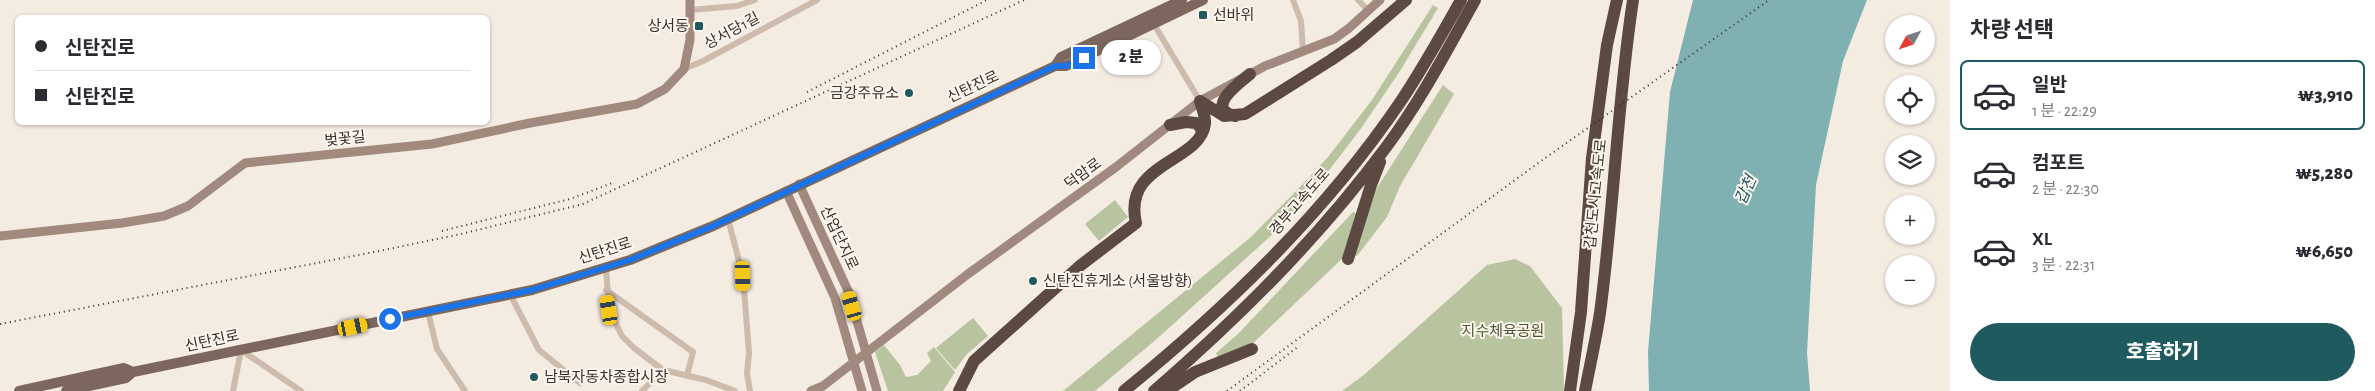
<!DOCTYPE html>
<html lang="ko">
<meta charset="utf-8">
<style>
:root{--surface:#fff;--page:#f2f2f3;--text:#2b2b33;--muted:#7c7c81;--line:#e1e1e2;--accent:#1f5a5e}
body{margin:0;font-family:"Alegreya Sans","Noto Sans KR",sans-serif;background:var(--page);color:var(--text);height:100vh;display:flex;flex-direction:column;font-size:19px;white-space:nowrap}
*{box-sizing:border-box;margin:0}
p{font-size:16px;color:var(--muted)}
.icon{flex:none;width:28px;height:28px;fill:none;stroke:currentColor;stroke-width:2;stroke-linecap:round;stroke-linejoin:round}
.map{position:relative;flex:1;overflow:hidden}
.sheet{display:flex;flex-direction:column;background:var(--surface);width:425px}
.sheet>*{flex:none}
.banner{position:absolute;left:15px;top:15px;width:475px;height:110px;border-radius:8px;box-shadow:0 1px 4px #0004;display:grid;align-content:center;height:110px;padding:0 20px;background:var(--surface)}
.needle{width:32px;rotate:230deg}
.controls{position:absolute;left:1885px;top:15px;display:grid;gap:10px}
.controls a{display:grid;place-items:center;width:50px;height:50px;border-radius:50%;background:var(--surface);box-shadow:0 1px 4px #0004;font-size:25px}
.end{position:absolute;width:22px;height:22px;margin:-11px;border:6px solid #1a73e8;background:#fff;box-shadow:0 0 0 2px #fff}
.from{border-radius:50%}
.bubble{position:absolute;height:35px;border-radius:18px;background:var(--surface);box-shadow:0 1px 4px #0004;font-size:16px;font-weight:800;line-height:35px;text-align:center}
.car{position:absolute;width:15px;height:30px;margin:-15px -8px;border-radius:6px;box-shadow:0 0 4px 1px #0007;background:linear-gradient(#f5c518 24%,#345 0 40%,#f5c518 0 76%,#345 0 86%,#f5c518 0)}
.banner b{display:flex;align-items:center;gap:18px;height:48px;font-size:19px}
.banner b+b{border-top:1px solid var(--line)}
.banner i{width:12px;height:12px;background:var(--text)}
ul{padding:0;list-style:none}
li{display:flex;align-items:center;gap:15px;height:70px;margin:0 10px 8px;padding:0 10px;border:2px solid transparent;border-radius:8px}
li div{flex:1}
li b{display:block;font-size:19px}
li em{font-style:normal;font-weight:800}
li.on{border-color:var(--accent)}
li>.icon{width:45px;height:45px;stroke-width:1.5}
h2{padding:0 20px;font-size:22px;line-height:60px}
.button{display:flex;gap:10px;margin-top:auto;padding:10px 20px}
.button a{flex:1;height:58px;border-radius:30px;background:var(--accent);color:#fff;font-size:20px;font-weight:800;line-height:58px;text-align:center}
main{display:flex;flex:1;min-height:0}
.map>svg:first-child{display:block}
.green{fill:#b8c4a0}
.water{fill:#7fb0b2}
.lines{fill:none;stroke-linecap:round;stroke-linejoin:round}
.street{stroke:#cdbbac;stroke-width:6}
.secondary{stroke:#a18a7d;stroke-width:9}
.primary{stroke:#7d675c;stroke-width:10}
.highway{stroke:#5c4a42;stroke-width:12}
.rail{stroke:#3b302b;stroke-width:2;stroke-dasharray:1 4;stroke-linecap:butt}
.route{stroke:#1a73e8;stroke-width:6}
.poi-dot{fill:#1f5a5e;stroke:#fbf5ee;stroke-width:2}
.labels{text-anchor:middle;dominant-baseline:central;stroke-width:4;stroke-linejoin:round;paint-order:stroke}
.poi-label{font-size:15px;fill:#3b302b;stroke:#fbf5ee;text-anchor:start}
.street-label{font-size:15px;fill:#3b302b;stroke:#fbf5ee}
.park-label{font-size:15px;fill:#4a5a2e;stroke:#fbf5ee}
.water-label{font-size:16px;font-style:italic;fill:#1f5a5e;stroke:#fbf5ee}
</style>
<main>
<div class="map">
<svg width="1950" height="391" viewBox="0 0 1950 391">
<rect width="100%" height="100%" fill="#f4ebe1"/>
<path class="green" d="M 1433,5 L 1438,8 L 1400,71 L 1362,127 L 1327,173 L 1275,232 L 1159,337 L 1095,391 L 1063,391 L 1251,237 L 1300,187 L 1328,157 L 1372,100 Z
M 1443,85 L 1454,94 L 1400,186 L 1387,217 L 1357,256 L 1353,254 L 1375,191 Z
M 1115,200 L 1128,217 L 1099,241 L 1085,224 Z
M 1353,212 L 1357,214 L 1345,256 L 1250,346 L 1218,358 L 1216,353 L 1238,334 Z
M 1515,259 L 1530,266 L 1562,308 L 1564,391 L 1342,391 L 1365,374 L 1487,265 Z
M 973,318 L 988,336 L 967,354 L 955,370 L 936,348 Z
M 884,345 L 900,365 L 906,377 L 917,375 L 931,361 L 927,353 L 934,347 L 955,372 L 943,391 L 888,391 L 875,352 Z"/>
<path class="water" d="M 1693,0 L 1867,0 L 1843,61 L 1816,185 L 1807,353 L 1810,391 L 1649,391 L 1648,352 L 1670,92 Z"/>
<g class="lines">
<path class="street" d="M 1293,0 L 1301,21 L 1303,51
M 1358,0 L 1366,8
M 690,10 L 737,6 L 755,0
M 1152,21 L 1200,101
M 684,69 L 703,61 L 817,0
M 728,219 L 743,276 L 749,353 L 747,374 L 750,391
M 606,267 L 609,310 L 622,336 L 634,348 L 663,370 L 706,380 L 735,391
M 606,290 L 693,352 L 687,376
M 510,294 L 539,350 L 580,383
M 428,312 L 437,349 L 465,391
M 233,391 L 241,350 L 301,391
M 642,391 L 663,370"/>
<path class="secondary" d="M 799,184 L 849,293 L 877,391
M 786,191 L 835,298 L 862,391
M 0,236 L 122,223 L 164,216 L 188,206 L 245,163 L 432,144 L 530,123 L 637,104 L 665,89 L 684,69 L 690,40 L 690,0
M 811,391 L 823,386 L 968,274 L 1116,167 L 1200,101 L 1265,66 L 1334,39 L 1348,29 L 1380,0"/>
<path class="primary" d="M 1055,66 L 1061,57 L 1182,0
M 19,391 L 124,368 L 133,372
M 66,391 L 126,378 L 133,372 L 532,290 L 630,260 L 713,226 L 1055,66 L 1066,66 L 1203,0"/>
<path class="highway" d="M 1200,101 L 1224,116 L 1245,114 L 1331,60 L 1357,42 L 1406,0
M 1235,116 C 1204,108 1239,83 1250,74
M 1170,125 L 1186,122 L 1196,123 L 1202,129 L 1201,135
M 1348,259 L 1371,185 L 1380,162
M 959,391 L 974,361 L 1081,265 L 1136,223 C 1122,162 1200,163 1205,124 C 1206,117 1202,109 1200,101
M 1124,391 C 1228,306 1325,213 1401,101 C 1423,68 1442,34 1461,0
M 1154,391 C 1239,317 1319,238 1387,146 C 1421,100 1447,50 1475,0
M 1167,391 L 1195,372 L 1252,349
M 1570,391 L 1581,312 L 1592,158 L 1607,45 L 1617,0
M 1585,391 C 1590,365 1596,339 1600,313 C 1614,209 1617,104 1633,0"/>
<path class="rail" d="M 807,92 L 987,0
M 442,231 L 570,199 L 615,182
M 0,324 L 379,251 L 461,234 L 583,204 L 1024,0
M 1227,391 L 1541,161 L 1769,0
M 1240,391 L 1299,346"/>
</g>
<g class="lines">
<path class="route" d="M 390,319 L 532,290 L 630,260 L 713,226 L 1055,66 L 1066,66 L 1084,58"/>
</g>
<g class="poi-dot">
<rect x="1198" y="10" width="10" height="10" rx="2.5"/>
<rect x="694" y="21" width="10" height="10" rx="2.5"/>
<circle cx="909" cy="93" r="5"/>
<circle cx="1033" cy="281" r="5"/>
<circle cx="534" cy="377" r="5"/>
</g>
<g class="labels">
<g class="poi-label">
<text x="1213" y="15">선바위</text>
<text x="689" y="26" text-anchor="end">상서동</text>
<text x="899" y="93" text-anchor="end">금강주유소</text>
<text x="1043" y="281">신탄진휴게소 (서울방향)</text>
<text x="544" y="377">남북자동차종합시장</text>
</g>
<g class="street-label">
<text transform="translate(732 31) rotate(-28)">상서당1길</text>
<text transform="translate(973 87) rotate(-25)">신탄진로</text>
<text transform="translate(345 139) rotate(-6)">벚꽃길</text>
<text transform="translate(1083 174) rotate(-36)">덕암로</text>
<text transform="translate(1596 194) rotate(-84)">갑천도시고속도로</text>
<text transform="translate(1300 202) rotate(-49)">경부고속도로</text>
<text transform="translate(839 238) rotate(65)">산업단지로</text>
<text transform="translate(605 251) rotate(-18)">신탄진로</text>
<text transform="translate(212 341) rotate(-12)">신탄진로</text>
</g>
<g class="park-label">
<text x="1503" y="331">지수체육공원</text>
</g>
<g class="water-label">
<text transform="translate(1746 190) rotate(-66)">갑천</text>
</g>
</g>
</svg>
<div class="controls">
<a><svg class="needle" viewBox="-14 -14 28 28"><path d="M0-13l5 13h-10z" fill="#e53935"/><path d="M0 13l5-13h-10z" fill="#7c7c81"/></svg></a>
<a><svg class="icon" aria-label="locate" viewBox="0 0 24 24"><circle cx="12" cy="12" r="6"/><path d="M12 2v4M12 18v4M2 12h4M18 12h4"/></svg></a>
<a><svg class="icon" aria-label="layers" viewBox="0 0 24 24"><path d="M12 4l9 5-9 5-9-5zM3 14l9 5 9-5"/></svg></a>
<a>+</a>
<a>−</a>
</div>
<i class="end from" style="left:390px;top:319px"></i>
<i class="end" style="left:1084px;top:58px"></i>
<div class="bubble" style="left:1101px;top:40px;width:60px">2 분</div>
<i class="car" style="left:743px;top:276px;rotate:178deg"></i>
<i class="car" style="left:852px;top:306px;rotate:344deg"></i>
<i class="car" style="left:609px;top:310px;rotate:351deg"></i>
<i class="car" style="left:353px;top:327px;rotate:78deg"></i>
<div class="banner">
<b><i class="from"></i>신탄진로</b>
<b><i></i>신탄진로</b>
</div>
</div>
<section class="sheet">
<h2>차량 선택</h2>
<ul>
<li class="on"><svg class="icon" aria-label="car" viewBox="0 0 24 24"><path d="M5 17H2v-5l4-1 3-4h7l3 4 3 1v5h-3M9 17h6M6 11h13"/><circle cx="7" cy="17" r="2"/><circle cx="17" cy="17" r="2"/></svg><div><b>일반</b><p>1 분 · 22:29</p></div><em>₩3,910</em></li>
<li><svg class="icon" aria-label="car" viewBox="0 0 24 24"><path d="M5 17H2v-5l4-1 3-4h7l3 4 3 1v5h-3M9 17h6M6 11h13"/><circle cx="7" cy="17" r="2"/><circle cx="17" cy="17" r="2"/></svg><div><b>컴포트</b><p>2 분 · 22:30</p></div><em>₩5,280</em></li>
<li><svg class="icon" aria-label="car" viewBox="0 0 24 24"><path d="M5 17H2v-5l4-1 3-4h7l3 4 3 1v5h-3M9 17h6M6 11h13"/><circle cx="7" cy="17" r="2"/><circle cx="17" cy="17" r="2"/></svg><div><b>XL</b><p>3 분 · 22:31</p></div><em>₩6,650</em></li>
</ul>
<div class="button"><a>호출하기</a></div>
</section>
</main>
